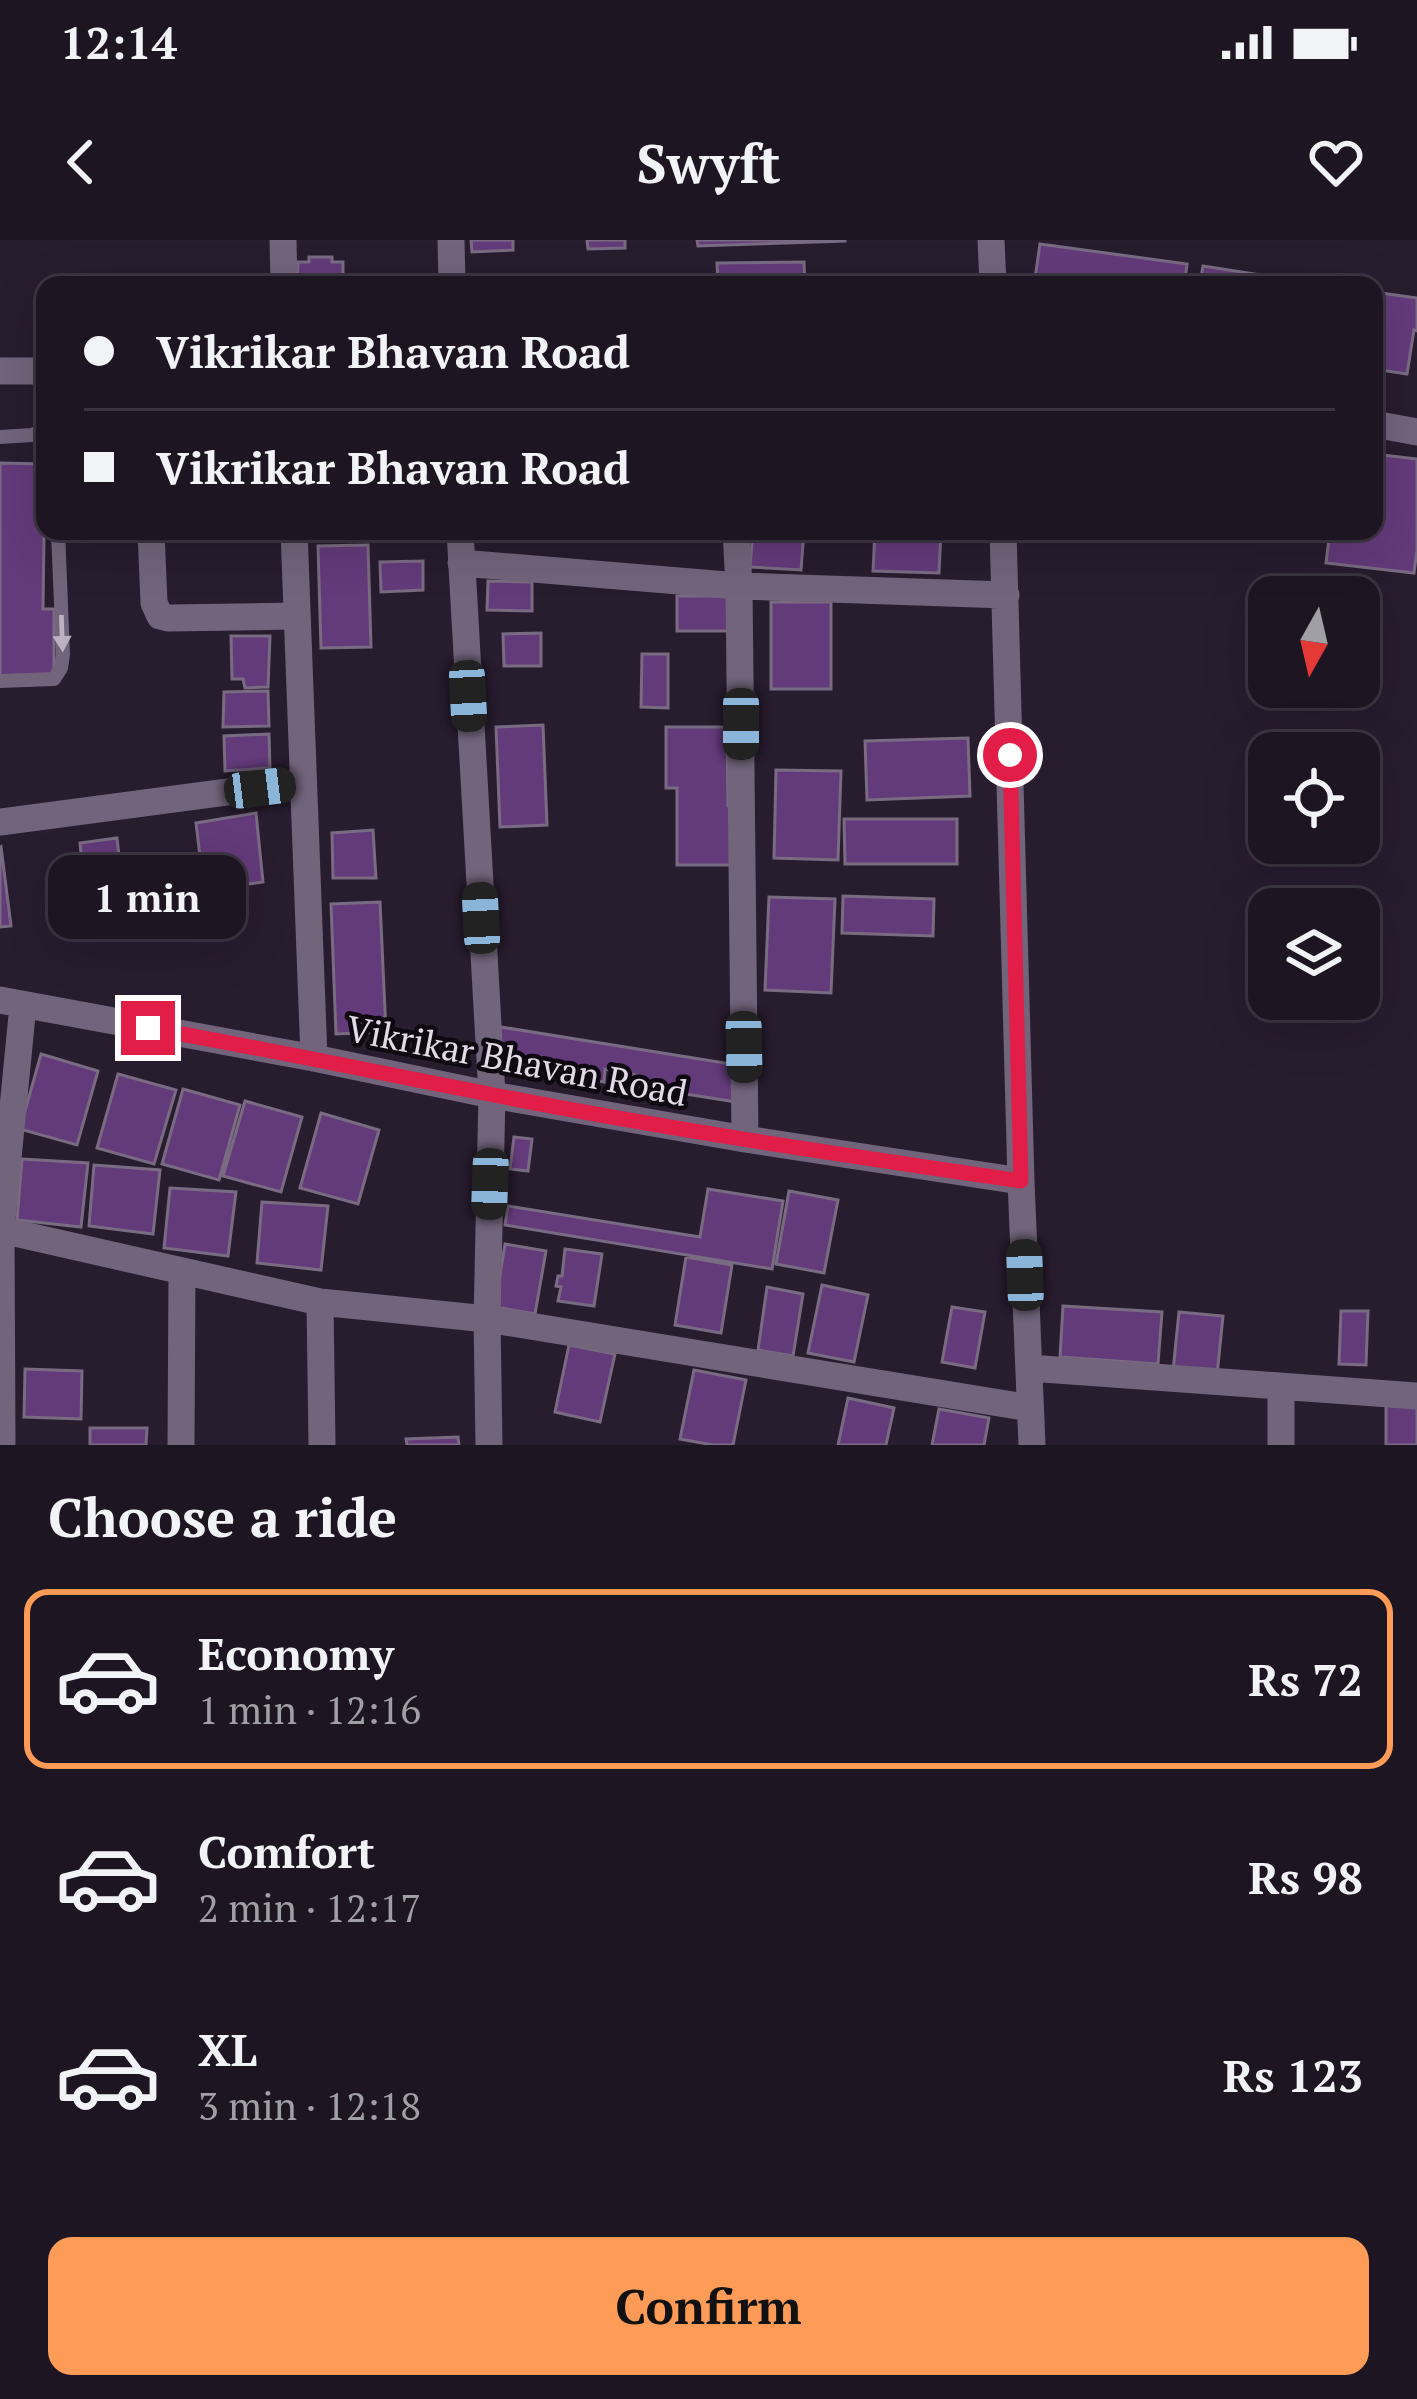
<!DOCTYPE html>
<meta charset="utf-8">
<style>
:root{--surface:#1e1523;--page:#261e2b;--text:#f1f3f6;--muted:#a19fa6;--line:#3c3441;--accent:#fe9c57}
body{margin:0;font-family:"PT Serif",serif;background:var(--page);color:var(--text);height:100vh;display:flex;flex-direction:column;font-size:45px;white-space:nowrap}
*{box-sizing:border-box;margin:0}
p{font-size:39px;color:var(--muted)}
.icon{flex:none;width:66px;height:66px;fill:none;stroke:currentColor;stroke-width:2;stroke-linecap:round;stroke-linejoin:round}
.map{position:relative;height:1205px;overflow:hidden}
.sheet{display:flex;flex-direction:column;background:var(--surface);flex:1}
.sheet>*{flex:none}
.hud{position:absolute;left:36px;top:36px;width:1347px;height:264px;border-radius:24px;box-shadow:0 12px 48px #0002,0 0 0 3px var(--line);display:grid;align-content:center;height:264px;padding:0 48px;background:var(--surface)}
.needle{width:78px;rotate:188deg}
.tools{position:absolute;left:1248px;top:336px;display:grid;gap:24px}
.tools a{display:grid;place-items:center;width:132px;height:132px;border-radius:24px;background:var(--surface);box-shadow:0 12px 48px #0002,0 0 0 3px var(--line);font-size:60px}
.end{position:absolute;width:54px;height:54px;margin:-27px;border:15px solid #e11d48;background:#fff;box-shadow:0 0 0 6px #fff}
.from{border-radius:50%}
.bubble{position:absolute;height:84px;border-radius:24px;background:var(--surface);box-shadow:0 12px 48px #0002,0 0 0 3px var(--line);font-size:39px;font-weight:600;line-height:84px;text-align:center}
.car{position:absolute;width:36px;height:72px;margin:-36px -18px;border-radius:15px;box-shadow:0 0 9px 3px #0007;background:linear-gradient(#222 24%,#8ab4d8 0 40%,#222 0 76%,#8ab4d8 0 86%,#222 0)}
.hud b{display:flex;align-items:center;gap:42px;height:114px;font-size:45px}
.hud b+b{border-top:3px solid var(--line)}
.hud i{width:30px;height:30px;background:var(--text)}
ul{padding:0;list-style:none}
li{display:flex;align-items:center;gap:36px;height:180px;margin:0 24px 18px;padding:0 24px;border:6px solid transparent;border-radius:24px}
li div{flex:1}
li b{display:block;font-size:45px}
li em{font-style:normal;font-weight:600}
li.current{border-color:var(--accent)}
li>.icon{width:108px;height:108px;stroke-width:1.5}
h2{padding:0 48px;font-size:54px;line-height:144px}
.action{display:flex;gap:24px;margin-top:auto;padding:24px 48px}
.action a{flex:1;height:138px;border-radius:24px;background:var(--accent);color:#111;font-size:48px;font-weight:600;line-height:138px;text-align:center}
.status{display:flex;justify-content:space-between;align-items:center;height:84px;padding:0 60px;background:var(--surface);direction:ltr}
.status svg{height:33px;fill:currentColor}
header{display:flex;justify-content:space-between;align-items:center;height:156px;padding:0 48px;background:var(--surface);font-size:54px;font-weight:600}
.map>svg:first-child{display:block}
.building{fill:#633a7a;stroke:#796b82;stroke-width:3}
.lines{fill:none;stroke-linecap:round;stroke-linejoin:round}
.lane{stroke:#72647b;stroke-width:14}
.street{stroke:#72647b;stroke-width:27}
.oneway{fill:#bbb1c1}
.route{stroke:#e11d48;stroke-width:15}
.labels{text-anchor:middle;dominant-baseline:central;stroke-width:9;stroke-linejoin:round;paint-order:stroke}
.street-label{font-size:36px;fill:#e2dae7;stroke:#0e0911}
</style>
<div class="status"><b>12:14</b><svg viewBox="0 0 49 12"><path d="M0 12V9h3v3zM5 12V6h3v6zM10 12V3h3v9zM15 12V0h3v12zM26 1h20v11H26zM47 4h2v5h-2z"/></svg></div>
<header><svg class="icon" aria-label="back" viewBox="0 0 24 24"><path d="M15 5l-7 7 7 7"/></svg>Swyft<svg class="icon" aria-label="heart" viewBox="0 0 24 24"><path d="M12 20l-8-8c-3-5 5-10 8-4 3-6 11-1 8 4z"/></svg></header>
<div class="map">
<svg width="1417" height="1205" viewBox="0 0 1417 1205">
<rect width="100%" height="100%" fill="#281c2f"/>
<path class="building" d="M 471,0 L 513,0 L 513,10 L 472,12 Z
M 587,0 L 625,0 L 625,8 L 588,9 Z
M 697,0 L 845,0 L 845,1 L 698,6 Z
M 1040,4 L 1187,24 L 1185,41 L 1200,43 L 1203,26 L 1325,45 L 1034,45 Z
M 309,17 L 332,17 L 332,22 L 343,22 L 343,45 L 297,45 L 298,22 L 309,22 Z
M 804,22 L 805,45 L 718,45 L 717,23 Z
M 1374,52 L 1417,58 L 1417,91 L 1414,90 L 1407,134 L 1374,129 Z
M 1374,214 L 1417,219 L 1417,310 L 1414,333 L 1326,323 L 1330,291 L 1374,291 Z
M 0,223 L 45,224 L 43,369 L 54,369 L 54,436 L 0,436 Z
M 753,291 L 804,291 L 801,330 L 750,327 Z
M 875,291 L 941,291 L 939,333 L 873,331 Z
M 368,305 L 371,407 L 321,408 L 318,306 Z
M 423,321 L 423,350 L 381,352 L 380,322 Z
M 488,341 L 532,342 L 532,371 L 487,370 Z
M 677,356 L 729,356 L 729,391 L 677,391 Z
M 771,362 L 831,362 L 831,449 L 771,449 Z
M 541,393 L 541,426 L 504,426 L 503,394 Z
M 231,396 L 270,396 L 268,447 L 245,448 L 243,439 L 232,439 Z
M 642,414 L 668,414 L 668,468 L 641,467 Z
M 268,451 L 269,486 L 223,487 L 224,452 Z
M 543,485 L 547,585 L 500,587 L 496,487 Z
M 666,487 L 727,487 L 728,566 L 736,567 L 736,625 L 677,625 L 677,548 L 666,548 Z
M 269,494 L 270,528 L 225,531 L 224,496 Z
M 968,498 L 970,556 L 867,560 L 865,501 Z
M 776,530 L 841,531 L 838,620 L 774,618 Z
M 256,573 L 263,642 L 204,650 L 196,583 Z
M 844,579 L 957,579 L 957,624 L 845,624 Z
M 373,590 L 376,638 L 333,638 L 332,593 Z
M 117,598 L 125,670 L 87,676 L 80,603 Z
M 1,607 L 11,686 L 0,687 L 0,608 Z
M 843,656 L 934,659 L 933,696 L 842,693 Z
M 769,657 L 835,659 L 831,753 L 765,750 Z
M 380,662 L 386,792 L 336,794 L 331,664 Z
M 501,787 L 737,825 L 736,862 L 641,847 L 641,836 L 605,829 L 604,842 L 495,823 Z
M 41,814 L 98,831 L 77,905 L 20,889 Z
M 118,834 L 176,850 L 154,924 L 97,908 Z
M 183,849 L 240,865 L 219,940 L 162,924 Z
M 245,861 L 302,877 L 281,952 L 223,936 Z
M 321,873 L 379,890 L 358,964 L 300,948 Z
M 514,897 L 532,899 L 528,931 L 510,929 Z
M 22,919 L 88,923 L 81,987 L 17,980 Z
M 94,925 L 160,930 L 153,994 L 89,986 Z
M 170,948 L 236,952 L 228,1016 L 164,1008 Z
M 708,949 L 783,961 L 772,1029 L 505,985 L 508,966 L 700,997 Z
M 789,951 L 838,960 L 824,1033 L 776,1024 Z
M 262,962 L 328,966 L 321,1030 L 257,1023 Z
M 505,1004 L 546,1011 L 535,1074 L 495,1067 Z
M 565,1009 L 602,1014 L 594,1066 L 558,1061 L 561,1047 L 556,1046 L 558,1036 L 562,1036 Z
M 686,1017 L 732,1025 L 721,1093 L 675,1085 Z
M 822,1045 L 868,1055 L 854,1122 L 808,1113 Z
M 767,1047 L 803,1054 L 793,1116 L 758,1110 Z
M 1063,1066 L 1162,1072 L 1158,1124 L 1060,1117 Z
M 952,1067 L 985,1072 L 975,1128 L 942,1122 Z
M 1341,1071 L 1368,1071 L 1366,1125 L 1339,1124 Z
M 1179,1072 L 1223,1076 L 1217,1135 L 1173,1131 Z
M 569,1105 L 615,1114 L 600,1182 L 555,1172 Z
M 25,1129 L 82,1131 L 81,1179 L 24,1177 Z
M 694,1130 L 746,1140 L 733,1205 L 713,1205 L 680,1199 Z
M 848,1158 L 894,1168 L 886,1205 L 838,1205 Z
M 1386,1160 L 1417,1168 L 1417,1205 L 1386,1205 Z
M 939,1169 L 989,1178 L 984,1205 L 932,1205 Z
M 90,1188 L 147,1188 L 146,1205 L 90,1205 Z
M 458,1197 L 459,1205 L 407,1205 L 406,1199 Z"/>
<g class="lines">
<path class="lane" d="M 0,197 L 32,195 L 45,189
M 0,441 L 54,439 L 61,428 L 63,414 L 58,291"/>
<path class="street" d="M 283,0 L 284,45
M 451,0 L 452,45
M 991,0 L 993,45
M 0,131 L 45,131
M 1374,184 L 1417,192
M 151,291 L 154,363 L 160,376 L 168,378 L 297,376
M 294,291 L 314,818
M 460,291 L 492,855 L 487,1079 L 489,1205
M 1003,291 L 1021,941 L 1032,1205
M 461,323 L 739,346 L 736,291
M 0,582 L 303,542
M 0,760 L 314,818 L 492,855 L 745,899 L 1021,941
M 745,899 L 739,346 L 1006,355
M 1,990 L 320,1062 L 487,1079 L 1030,1168
M 320,1062 L 322,1205
M 1029,1128 L 1417,1156
M 1281,1147 L 1281,1205
M 2,1205 L 1,990 L 23,765
M 181,1205 L 182,1032"/>
</g>
<defs><path id="oneway-solid" d="M-6-.8H1V-3.2L6.5 0L1 3.2V.8H-6Z" transform="scale(3)"/></defs>
<use class="oneway" href="#oneway-solid" transform="translate(62 393) rotate(88)"/>
<g class="lines">
<path class="route" d="M 148,788 C 262,808 375,832 489,854 C 665,889 844,915 1021,941 L 1010,515"/>
</g>
<g class="labels">
<g class="street-label">
<text transform="translate(517 820) rotate(11)">Vikrikar Bhavan Road</text>
</g>
</g>
</svg>
<div class="tools">
<a><svg class="needle" viewBox="-14 -14 28 28"><path d="M0-13l5 13h-10z" fill="#e53935"/><path d="M0 13l5-13h-10z" fill="#a19fa6"/></svg></a>
<a><svg class="icon" aria-label="locate" viewBox="0 0 24 24"><circle cx="12" cy="12" r="6"/><path d="M12 2v4M12 18v4M2 12h4M18 12h4"/></svg></a>
<a><svg class="icon" aria-label="layers" viewBox="0 0 24 24"><path d="M12 4l9 5-9 5-9-5zM3 14l9 5 9-5"/></svg></a>
</div>
<i class="end from" style="left:1010px;top:515px"></i>
<i class="end" style="left:148px;top:788px"></i>
<div class="bubble" style="left:48px;top:615px;width:198px">1 min</div>
<i class="car" style="left:468px;top:456px;rotate:177deg"></i>
<i class="car" style="left:741px;top:484px;rotate:180deg"></i>
<i class="car" style="left:260px;top:548px;rotate:83deg"></i>
<i class="car" style="left:481px;top:678px;rotate:357deg"></i>
<i class="car" style="left:744px;top:807px;rotate:179deg"></i>
<i class="car" style="left:490px;top:944px;rotate:182deg"></i>
<i class="car" style="left:1025px;top:1035px;rotate:358deg"></i>
<div class="hud">
<b><i class="from"></i>Vikrikar Bhavan Road</b>
<b><i></i>Vikrikar Bhavan Road</b>
</div>
</div>
<section class="sheet">
<h2>Choose a ride</h2>
<ul>
<li class="current"><svg class="icon" aria-label="car" viewBox="0 0 24 24"><path d="M5 17H2v-5l4-1 3-4h7l3 4 3 1v5h-3M9 17h6M6 11h13"/><circle cx="7" cy="17" r="2"/><circle cx="17" cy="17" r="2"/></svg><div><b>Economy</b><p>1 min · 12:16</p></div><em>Rs 72</em></li>
<li><svg class="icon" aria-label="car" viewBox="0 0 24 24"><path d="M5 17H2v-5l4-1 3-4h7l3 4 3 1v5h-3M9 17h6M6 11h13"/><circle cx="7" cy="17" r="2"/><circle cx="17" cy="17" r="2"/></svg><div><b>Comfort</b><p>2 min · 12:17</p></div><em>Rs 98</em></li>
<li><svg class="icon" aria-label="car" viewBox="0 0 24 24"><path d="M5 17H2v-5l4-1 3-4h7l3 4 3 1v5h-3M9 17h6M6 11h13"/><circle cx="7" cy="17" r="2"/><circle cx="17" cy="17" r="2"/></svg><div><b>XL</b><p>3 min · 12:18</p></div><em>Rs 123</em></li>
</ul>
<div class="action"><a>Confirm</a></div>
</section>
